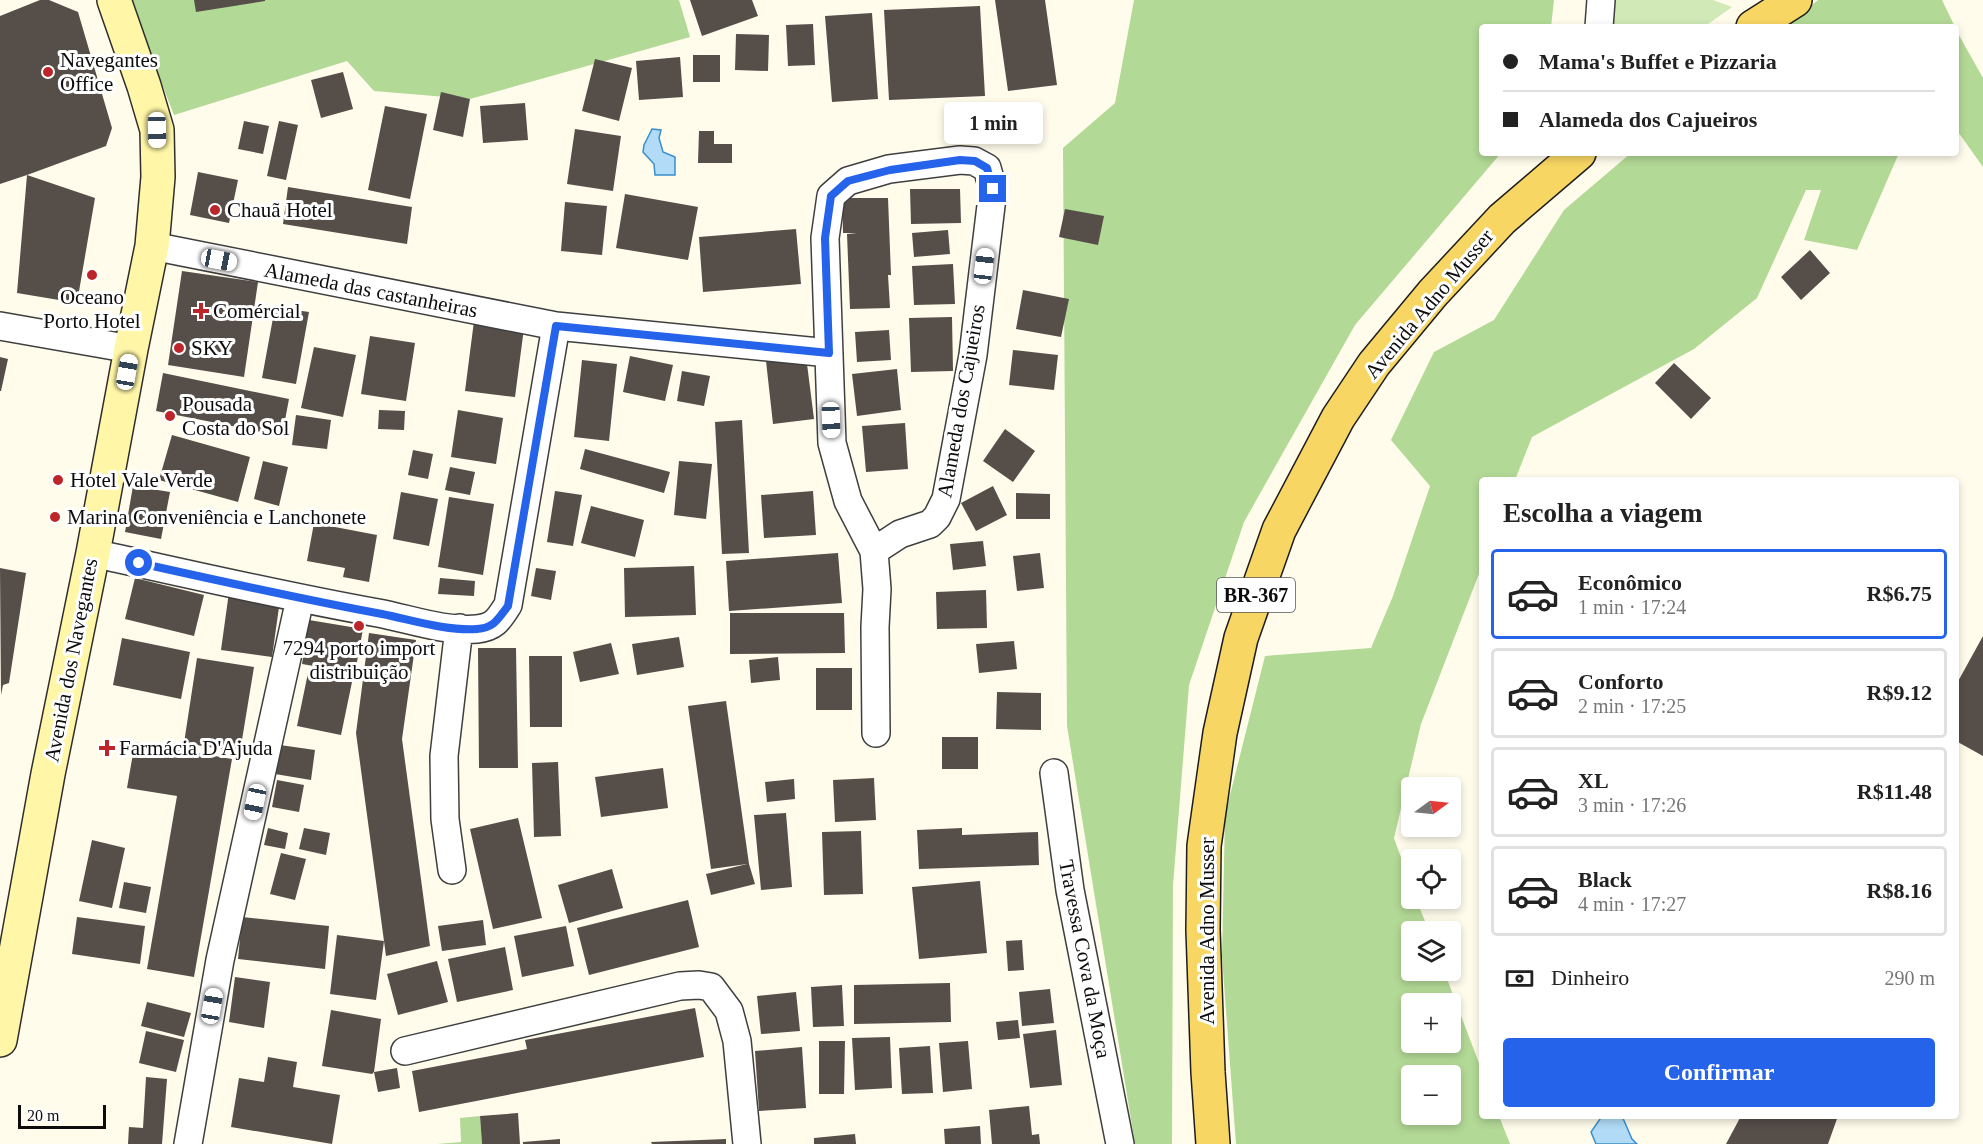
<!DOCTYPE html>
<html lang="pt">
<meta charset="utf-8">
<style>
:root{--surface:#fff;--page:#f2f2f2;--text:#222;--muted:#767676;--line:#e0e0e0;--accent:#2563eb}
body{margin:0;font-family:"Times New Roman",serif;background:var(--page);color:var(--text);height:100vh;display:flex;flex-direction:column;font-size:22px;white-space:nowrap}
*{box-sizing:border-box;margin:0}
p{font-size:20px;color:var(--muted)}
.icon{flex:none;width:33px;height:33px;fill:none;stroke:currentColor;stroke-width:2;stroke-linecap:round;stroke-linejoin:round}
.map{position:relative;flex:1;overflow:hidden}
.drawer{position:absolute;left:1479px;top:477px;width:480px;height:642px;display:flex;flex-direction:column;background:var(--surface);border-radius:6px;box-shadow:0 3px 9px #0003}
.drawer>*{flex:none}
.hud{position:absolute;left:1479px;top:24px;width:480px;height:132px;border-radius:6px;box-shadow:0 3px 9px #0003;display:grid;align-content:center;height:132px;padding:0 24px;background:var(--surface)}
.needle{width:39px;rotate:75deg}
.tools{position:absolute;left:1401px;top:777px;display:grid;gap:12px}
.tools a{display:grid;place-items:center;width:60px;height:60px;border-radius:6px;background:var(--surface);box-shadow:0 3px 9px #0003;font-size:30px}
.scale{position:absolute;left:18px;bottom:15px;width:88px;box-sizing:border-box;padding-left:6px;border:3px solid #0c0c0c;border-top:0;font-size:16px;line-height:21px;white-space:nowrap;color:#0c0c0c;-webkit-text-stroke:4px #fff;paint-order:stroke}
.end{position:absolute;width:27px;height:27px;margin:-14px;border:8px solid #2563eb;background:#fff;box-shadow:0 0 0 3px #fff}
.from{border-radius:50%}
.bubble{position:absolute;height:42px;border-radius:6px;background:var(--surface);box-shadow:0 3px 9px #0003;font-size:20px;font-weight:700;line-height:42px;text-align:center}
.car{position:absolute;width:18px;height:36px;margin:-18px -9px;border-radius:8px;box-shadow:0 0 4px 2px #0007;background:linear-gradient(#fff 24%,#345 0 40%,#fff 0 76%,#345 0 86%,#fff 0)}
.hud b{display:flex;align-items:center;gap:21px;height:57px;font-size:22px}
.hud b+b{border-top:2px solid var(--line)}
.hud i{width:15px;height:15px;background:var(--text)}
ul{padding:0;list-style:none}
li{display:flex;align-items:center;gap:18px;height:90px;margin:0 12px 9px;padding:0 12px;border:3px solid var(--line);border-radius:6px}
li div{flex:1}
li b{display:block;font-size:22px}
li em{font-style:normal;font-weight:700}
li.selected{border-color:var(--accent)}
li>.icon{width:54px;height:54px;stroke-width:1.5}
h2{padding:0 24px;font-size:27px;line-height:72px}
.pay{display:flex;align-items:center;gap:15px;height:66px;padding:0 24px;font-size:22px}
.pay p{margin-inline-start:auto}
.button{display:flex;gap:12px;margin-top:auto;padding:12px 24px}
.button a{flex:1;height:69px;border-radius:6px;background:var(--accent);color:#fff;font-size:24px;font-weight:700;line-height:69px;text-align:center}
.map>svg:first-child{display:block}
.green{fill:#d0e9b6}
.forest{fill:#b3d996;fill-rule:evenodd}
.water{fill:#b1dbf6;stroke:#398fcc;stroke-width:1.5}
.building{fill:#554e49}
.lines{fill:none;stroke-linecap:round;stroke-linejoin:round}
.street-casing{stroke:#3f3f3f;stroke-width:30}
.secondary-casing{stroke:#2e2e2e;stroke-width:36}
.primary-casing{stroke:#1d1d1d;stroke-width:36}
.street{stroke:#fff;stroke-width:27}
.secondary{stroke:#fff6a7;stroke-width:33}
.primary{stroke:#f8d663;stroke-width:33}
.route{stroke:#2563eb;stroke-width:8}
.poi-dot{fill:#bc252a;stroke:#fff;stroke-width:2}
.labels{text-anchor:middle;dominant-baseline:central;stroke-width:6;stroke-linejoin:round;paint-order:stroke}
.shield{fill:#fff;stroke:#555;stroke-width:1.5}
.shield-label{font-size:20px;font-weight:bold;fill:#0c0c0c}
.poi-label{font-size:21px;fill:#0c0c0c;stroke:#fff;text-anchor:start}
.street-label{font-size:21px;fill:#0c0c0c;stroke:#fff}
</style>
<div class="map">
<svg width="1983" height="1144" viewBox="0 0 1983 1144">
<rect width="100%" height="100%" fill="#fffcec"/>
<path class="green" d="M 1613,0 L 1713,0 L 1732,7 L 1704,27 L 1612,27 Z"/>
<path class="forest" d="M 129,0 L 679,0 L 690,37 L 470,99 L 374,91 L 347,61 L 174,115 Z
M 1134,0 L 1554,0 L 1551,27 L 1482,27 L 1482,153 L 1501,153 L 1355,325 L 1244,522 L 1189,685 L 1173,885 L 1172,1144 L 1135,1144 L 1067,726 L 1063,148 L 1115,103 Z
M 1818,0 L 1942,0 L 1955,27 L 1785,27 Z
M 1956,30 L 1983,78 L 1983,167 L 1956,129 Z
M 1631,153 L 1899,153 L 1857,250 L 1804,240 L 1821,190 L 1806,190 L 1757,298 L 1694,349 L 1532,437 L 1515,480 L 1482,480 L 1482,566 L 1421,724 L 1394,838 L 1411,885 L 1412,898 L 1416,899 L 1429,931 L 1412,932 L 1412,970 L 1444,971 L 1482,1071 L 1482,1116 L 1499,1116 L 1510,1144 L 1236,1144 L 1222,957 L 1225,815 L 1265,656 L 1371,648 L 1393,596 L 1430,486 L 1391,440 L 1434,352 L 1494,320 L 1564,210 ZM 1412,1004 L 1450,1004 L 1450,1042 L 1412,1042 ZM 1412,1076 L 1450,1076 L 1450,1114 L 1412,1114 Z
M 480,1116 L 482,1144 L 437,1144 L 461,1142 L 460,1118 Z"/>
<path class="water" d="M 652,129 L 661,130 L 659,138 L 663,152 L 675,157 L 675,175 L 655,175 L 654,164 L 643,152 L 644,145 Z
M 1602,1116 L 1622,1116 L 1632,1139 L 1637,1144 L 1596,1144 L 1591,1132 Z"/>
<path class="building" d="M 40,0 L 49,0 L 78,12 L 112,128 L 106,146 L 27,175 L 95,198 L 77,303 L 17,293 L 27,175 L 0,184 L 0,16 Z
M 194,0 L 265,0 L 265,1 L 196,12 Z
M 690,0 L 752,0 L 758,16 L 702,36 Z
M 995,0 L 1045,0 L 1057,85 L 1008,91 Z
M 980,6 L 985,96 L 889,100 L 884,10 Z
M 872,13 L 878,99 L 832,102 L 825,16 Z
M 813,24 L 815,65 L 788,66 L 786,25 Z
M 736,34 L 769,35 L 768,71 L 735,70 Z
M 693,55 L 720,55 L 720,82 L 693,82 Z
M 680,57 L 683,97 L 639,100 L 636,61 Z
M 595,59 L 632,68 L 619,121 L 582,111 Z
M 343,72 L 353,109 L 321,118 L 311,80 Z
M 441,92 L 470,99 L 463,137 L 433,130 Z
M 525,103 L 528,140 L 483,143 L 480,106 Z
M 385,106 L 427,114 L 410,199 L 368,190 Z
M 244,121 L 269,126 L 263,154 L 238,149 Z
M 279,121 L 298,125 L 286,180 L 267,176 Z
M 575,129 L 621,136 L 613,191 L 567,184 Z
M 699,131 L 714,131 L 714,144 L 732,144 L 732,163 L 698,163 Z
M 198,172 L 238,180 L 229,223 L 190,215 Z
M 288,187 L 412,207 L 407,244 L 283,224 Z
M 910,189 L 960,189 L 961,223 L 911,224 Z
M 625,194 L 698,207 L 688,260 L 616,248 Z
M 842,198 L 888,198 L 891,275 L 888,275 L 890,308 L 850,309 L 847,234 L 857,233 L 843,233 Z
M 565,202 L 607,206 L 602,255 L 561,251 Z
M 1065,209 L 1104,216 L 1098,245 L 1059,237 Z
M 796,229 L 801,284 L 703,292 L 699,237 Z
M 948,230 L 950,254 L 914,257 L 912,233 Z
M 1810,250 L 1830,273 L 1801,300 L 1781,277 Z
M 953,264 L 955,304 L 914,305 L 912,266 Z
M 182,271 L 258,282 L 244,377 L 168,365 Z
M 1023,290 L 1069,299 L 1061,337 L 1016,329 Z
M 275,307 L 309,312 L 296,384 L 262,378 Z
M 952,317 L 953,371 L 911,372 L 909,318 Z
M 474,321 L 524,328 L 515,397 L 465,391 Z
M 889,330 L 891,360 L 857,362 L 855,332 Z
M 370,336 L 415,343 L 406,401 L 361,394 Z
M 314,347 L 356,355 L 343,417 L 301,408 Z
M 1013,350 L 1058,355 L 1054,390 L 1009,385 Z
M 630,356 L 673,365 L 665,401 L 623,392 Z
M 806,356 L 814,419 L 773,424 L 766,361 Z
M 0,357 L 8,359 L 1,391 L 0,391 Z
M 582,360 L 617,364 L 609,441 L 574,437 Z
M 1674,363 L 1711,398 L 1691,419 L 1655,383 Z
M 897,369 L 901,410 L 857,416 L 852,374 Z
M 682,371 L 710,376 L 704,406 L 677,401 Z
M 163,373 L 289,399 L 282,436 L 156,411 Z
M 379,410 L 405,411 L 404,430 L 378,429 Z
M 458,410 L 503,418 L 496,464 L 451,457 Z
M 296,415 L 331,420 L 327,449 L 292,445 Z
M 742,420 L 749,553 L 722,554 L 715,422 Z
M 905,423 L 908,469 L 866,472 L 862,426 Z
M 1005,429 L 1035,451 L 1013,482 L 983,461 Z
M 172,435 L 250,457 L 238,502 L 159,480 Z
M 585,449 L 670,472 L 664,493 L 580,469 Z
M 413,450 L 433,454 L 428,479 L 408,475 Z
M 263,461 L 288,467 L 279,506 L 254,499 Z
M 679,461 L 712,464 L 706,519 L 674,515 Z
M 450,467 L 475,472 L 470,495 L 445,490 Z
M 133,486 L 170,492 L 161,539 L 125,532 Z
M 993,486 L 1007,515 L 976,531 L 961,503 Z
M 555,491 L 582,495 L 573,546 L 547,542 Z
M 813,491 L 816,535 L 764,538 L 761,495 Z
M 401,492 L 438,499 L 429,546 L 393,539 Z
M 1016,493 L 1050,494 L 1050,519 L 1016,519 Z
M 449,497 L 494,504 L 483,575 L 438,567 Z
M 591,506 L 644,520 L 635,557 L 581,543 Z
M 314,523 L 377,535 L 369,582 L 343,577 L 345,568 L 307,561 Z
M 983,541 L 986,566 L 953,570 L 950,544 Z
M 838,553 L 842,603 L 729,611 L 726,561 Z
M 1040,553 L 1044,588 L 1017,591 L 1013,556 Z
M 694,566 L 696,615 L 625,617 L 624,568 Z
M 0,568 L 26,573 L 9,683 L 3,685 L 1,695 Z
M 536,568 L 556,571 L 551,600 L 531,596 Z
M 135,578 L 204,595 L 194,636 L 125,619 Z
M 440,578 L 475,581 L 474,596 L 438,594 Z
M 986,590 L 987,628 L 937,629 L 936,592 Z
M 229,592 L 280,600 L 272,657 L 221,650 Z
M 730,613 L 844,613 L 845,653 L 730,654 Z
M 309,620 L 363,629 L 355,673 L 302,664 Z
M 369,633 L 416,640 L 402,739 L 430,946 L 386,956 L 356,733 Z
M 1983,636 L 1983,756 L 1956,741 L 1956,685 Z
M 679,637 L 684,667 L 637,675 L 632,644 Z
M 122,638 L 190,652 L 181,699 L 113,685 Z
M 1014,641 L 1017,669 L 979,673 L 976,644 Z
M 611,643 L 619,674 L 580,682 L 573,652 Z
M 478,648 L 516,648 L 518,768 L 479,768 Z
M 529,656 L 562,656 L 562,727 L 530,727 Z
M 778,657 L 780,680 L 751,683 L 749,660 Z
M 197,658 L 254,667 L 240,752 L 184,743 Z
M 816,668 L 852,668 L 852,710 L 816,710 Z
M 308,673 L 352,682 L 341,735 L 297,726 Z
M 997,692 L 1041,693 L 1041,730 L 996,729 Z
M 726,701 L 749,864 L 755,884 L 711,895 L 706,874 L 747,864 L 711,869 L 688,706 Z
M 942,737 L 978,737 L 978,769 L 942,769 Z
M 135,742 L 232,759 L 194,977 L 147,969 L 177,796 L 127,788 Z
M 280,745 L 315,750 L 311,780 L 275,774 Z
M 558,762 L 561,836 L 534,837 L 532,763 Z
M 663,768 L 668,808 L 601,817 L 595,777 Z
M 874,778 L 876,820 L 835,822 L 833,780 Z
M 794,779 L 795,799 L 767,802 L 765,782 Z
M 277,780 L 304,785 L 299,812 L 272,807 Z
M 786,813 L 792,887 L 761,890 L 754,815 Z
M 518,818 L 542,918 L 493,929 L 470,829 Z
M 268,828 L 288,833 L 285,849 L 264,845 Z
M 304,828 L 330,833 L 326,855 L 299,849 Z
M 962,828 L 962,835 L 1038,832 L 1039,865 L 919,869 L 917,830 Z
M 861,831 L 863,894 L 824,895 L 822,832 Z
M 92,840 L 125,848 L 112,908 L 79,901 Z
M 281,853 L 306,859 L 295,900 L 270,894 Z
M 612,869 L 623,908 L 569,923 L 558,885 Z
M 980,881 L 987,953 L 919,959 L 912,887 Z
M 124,882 L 151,887 L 146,913 L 119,908 Z
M 688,900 L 699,947 L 589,975 L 577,928 Z
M 77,917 L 145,926 L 140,964 L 72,954 Z
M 242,917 L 329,926 L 325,969 L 238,959 Z
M 483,920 L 486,945 L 442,951 L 438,926 Z
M 566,926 L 574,966 L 522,977 L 514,936 Z
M 337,935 L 384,941 L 376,1000 L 330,994 Z
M 1022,940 L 1024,970 L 1008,971 L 1006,941 Z
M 505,947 L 513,990 L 457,1002 L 448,959 Z
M 437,961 L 448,1002 L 398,1015 L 387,974 Z
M 235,977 L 270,982 L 264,1028 L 229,1022 Z
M 950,983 L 951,1022 L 854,1024 L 854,985 Z
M 842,985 L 844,1026 L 813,1027 L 811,987 Z
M 1050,989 L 1054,1023 L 1022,1026 L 1019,992 Z
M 796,992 L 800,1031 L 761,1034 L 757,996 Z
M 147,1002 L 191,1013 L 184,1037 L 141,1026 Z
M 695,1008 L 704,1057 L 419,1112 L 412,1071 L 527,1049 L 525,1040 Z
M 331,1010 L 381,1019 L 374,1072 L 397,1068 L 400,1088 L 378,1092 L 374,1072 L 372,1074 L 322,1066 Z
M 1018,1020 L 1020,1038 L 998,1040 L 996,1022 Z
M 1056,1030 L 1062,1085 L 1030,1088 L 1023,1034 Z
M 146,1031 L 184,1040 L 176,1072 L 139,1063 Z
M 890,1037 L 892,1088 L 855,1090 L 852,1038 Z
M 819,1041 L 845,1041 L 844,1094 L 819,1094 Z
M 968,1041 L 972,1089 L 943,1092 L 939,1043 Z
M 930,1046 L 933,1093 L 902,1094 L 899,1048 Z
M 802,1047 L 806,1108 L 759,1111 L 755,1051 Z
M 268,1057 L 297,1062 L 293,1087 L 340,1095 L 332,1144 L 231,1127 L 239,1078 L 264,1082 Z
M 146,1077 L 167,1079 L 162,1144 L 128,1144 L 129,1127 L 143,1128 Z
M 1029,1106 L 1032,1135 L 1039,1134 L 1040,1144 L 992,1144 L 989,1110 Z
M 518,1113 L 520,1144 L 482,1144 L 480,1116 Z
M 1741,1116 L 1838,1116 L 1828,1144 L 1726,1144 Z
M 980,1126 L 981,1144 L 945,1144 L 944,1129 Z
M 855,1134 L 856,1144 L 814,1144 L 814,1138 Z
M 560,1139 L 560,1144 L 523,1144 L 523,1142 Z
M 726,1139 L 726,1144 L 652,1144 L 651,1142 Z"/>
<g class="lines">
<g class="street-casing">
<path id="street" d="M 1599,27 L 1601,0
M 152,246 L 556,326 L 829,353
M 0,326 L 131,349
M 874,551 L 900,534 L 930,524 L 937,517 L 946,499 L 973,355 L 993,189 L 987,168 L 974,161 L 960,160 L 889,169 L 848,181 L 831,196 L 825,238 L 832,443 L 848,501 L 874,551 L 877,589 L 875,627 L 876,733
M 93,553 C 188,574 283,596 378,613 C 410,619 445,632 477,629 C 495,627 499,619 508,605 L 556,326
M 1054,773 L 1070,890 L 1120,1144
M 452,870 L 445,819 L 444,756 L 459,628
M 405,1051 L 680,986 L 699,985 L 711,987 L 729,1011 L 737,1041 L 747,1144
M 188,1144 L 220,960 L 300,599"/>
</g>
<g class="secondary-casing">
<path id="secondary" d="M 0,1040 L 48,774 L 93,553 L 131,349 L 152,246 L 158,177 L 157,130 L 144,86 L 114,0"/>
</g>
<g class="primary-casing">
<path id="primary" d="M 1753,27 L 1795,0
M 1213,1144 L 1208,1072 L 1203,930 L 1204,846 L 1220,733 L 1241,638 L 1279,530 L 1338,418 L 1374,364 L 1433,293 L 1502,219 L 1579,153"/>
</g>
<use href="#street" class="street"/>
<use href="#secondary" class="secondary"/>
<use href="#primary" class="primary"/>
</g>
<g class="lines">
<path class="route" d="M 139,563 C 220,581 300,599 382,614 C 412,620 446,631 477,629 C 494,628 498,619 508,606 L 556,326 L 829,353 L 825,238 L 831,196 L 848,181 L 890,170 L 960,160 L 975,161 L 987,168 L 993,189"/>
</g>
<g class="poi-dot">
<circle cx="48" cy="72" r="6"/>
<circle cx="215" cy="210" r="6"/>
<circle cx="92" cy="275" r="6"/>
<path d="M198 302h6v6h6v6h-6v6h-6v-6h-6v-6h6z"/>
<circle cx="179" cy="348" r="6"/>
<circle cx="170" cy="416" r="6"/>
<circle cx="58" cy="480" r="6"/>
<circle cx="55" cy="517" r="6"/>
<circle cx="359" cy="626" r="6"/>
<path d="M104 739h6v6h6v6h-6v6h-6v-6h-6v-6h6z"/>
</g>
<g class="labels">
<rect class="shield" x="1217" y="578" width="78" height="34" rx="4.5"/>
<g class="shield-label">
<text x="1256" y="595">BR-367</text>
</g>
<g class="poi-label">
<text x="60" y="60">Navegantes<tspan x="60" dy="24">Office</tspan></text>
<text x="227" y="210">Chauã Hotel</text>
<text x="92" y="297" text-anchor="middle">Oceano<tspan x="92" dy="24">Porto Hotel</tspan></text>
<text x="213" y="311">Comércial</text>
<text x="191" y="348">SKY</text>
<text x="182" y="404">Pousada<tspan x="182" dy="24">Costa do Sol</tspan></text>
<text x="70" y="480">Hotel Vale Verde</text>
<text x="67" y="517">Marina Conveniência e Lanchonete</text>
<text x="359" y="648" text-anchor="middle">7294 porto import<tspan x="359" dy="24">distribuição</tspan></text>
<text x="119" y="748">Farmácia D'Ajuda</text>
</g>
<g class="street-label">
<text transform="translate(371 290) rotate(11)">Alameda das castanheiras</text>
<text transform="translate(1429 304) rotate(-50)">Avenida Adno Musser</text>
<text transform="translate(961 401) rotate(-80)">Alameda dos Cajueiros</text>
<text transform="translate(71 660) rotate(-79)">Avenida dos Navegantes</text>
<text transform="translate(1207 931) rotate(-90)">Avenida Adno Musser</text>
<text transform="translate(1085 959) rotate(79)">Travessa Cova da Moça</text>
</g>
</g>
</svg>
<div class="tools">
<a><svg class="needle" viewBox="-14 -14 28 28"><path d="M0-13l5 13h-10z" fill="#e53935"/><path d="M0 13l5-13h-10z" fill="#767676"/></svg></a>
<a><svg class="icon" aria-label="locate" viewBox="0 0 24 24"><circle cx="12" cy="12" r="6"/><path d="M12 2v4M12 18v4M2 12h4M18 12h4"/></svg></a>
<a><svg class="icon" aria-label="layers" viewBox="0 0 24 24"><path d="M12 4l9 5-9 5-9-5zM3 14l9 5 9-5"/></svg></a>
<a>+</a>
<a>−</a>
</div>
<div class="scale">20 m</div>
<i class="end from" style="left:139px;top:563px"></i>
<i class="end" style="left:993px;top:189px"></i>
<div class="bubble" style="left:944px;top:102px;width:99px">1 min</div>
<i class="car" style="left:157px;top:130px;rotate:179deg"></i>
<i class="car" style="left:219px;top:260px;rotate:101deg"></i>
<i class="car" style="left:984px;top:266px;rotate:7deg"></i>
<i class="car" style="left:127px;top:372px;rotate:10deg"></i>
<i class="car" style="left:831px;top:420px;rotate:178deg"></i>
<i class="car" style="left:255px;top:802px;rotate:192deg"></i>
<i class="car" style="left:212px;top:1006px;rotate:10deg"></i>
<div class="hud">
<b><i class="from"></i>Mama's Buffet e Pizzaria</b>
<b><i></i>Alameda dos Cajueiros</b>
</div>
<section class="drawer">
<h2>Escolha a viagem</h2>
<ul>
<li class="selected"><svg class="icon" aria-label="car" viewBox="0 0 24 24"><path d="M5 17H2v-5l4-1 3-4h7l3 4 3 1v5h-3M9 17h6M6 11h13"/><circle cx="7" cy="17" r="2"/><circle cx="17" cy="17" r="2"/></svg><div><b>Econômico</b><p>1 min · 17:24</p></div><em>R$6.75</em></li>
<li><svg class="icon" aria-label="car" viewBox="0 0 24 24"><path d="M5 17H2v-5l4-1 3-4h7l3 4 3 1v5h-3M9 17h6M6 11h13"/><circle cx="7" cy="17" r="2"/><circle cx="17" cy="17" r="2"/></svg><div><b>Conforto</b><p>2 min · 17:25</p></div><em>R$9.12</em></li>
<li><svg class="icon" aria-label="car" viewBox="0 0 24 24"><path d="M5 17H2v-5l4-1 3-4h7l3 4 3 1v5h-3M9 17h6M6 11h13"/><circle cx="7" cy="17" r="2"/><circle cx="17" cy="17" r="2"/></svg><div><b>XL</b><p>3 min · 17:26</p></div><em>R$11.48</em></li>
<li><svg class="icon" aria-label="car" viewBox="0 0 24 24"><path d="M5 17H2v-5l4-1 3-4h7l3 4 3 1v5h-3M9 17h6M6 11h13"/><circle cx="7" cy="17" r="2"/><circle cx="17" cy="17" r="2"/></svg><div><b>Black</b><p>4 min · 17:27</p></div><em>R$8.16</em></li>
</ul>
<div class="pay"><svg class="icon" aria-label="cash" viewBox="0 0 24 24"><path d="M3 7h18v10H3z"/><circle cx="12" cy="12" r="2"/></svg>Dinheiro<p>290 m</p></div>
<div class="button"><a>Confirmar</a></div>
</section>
</div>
